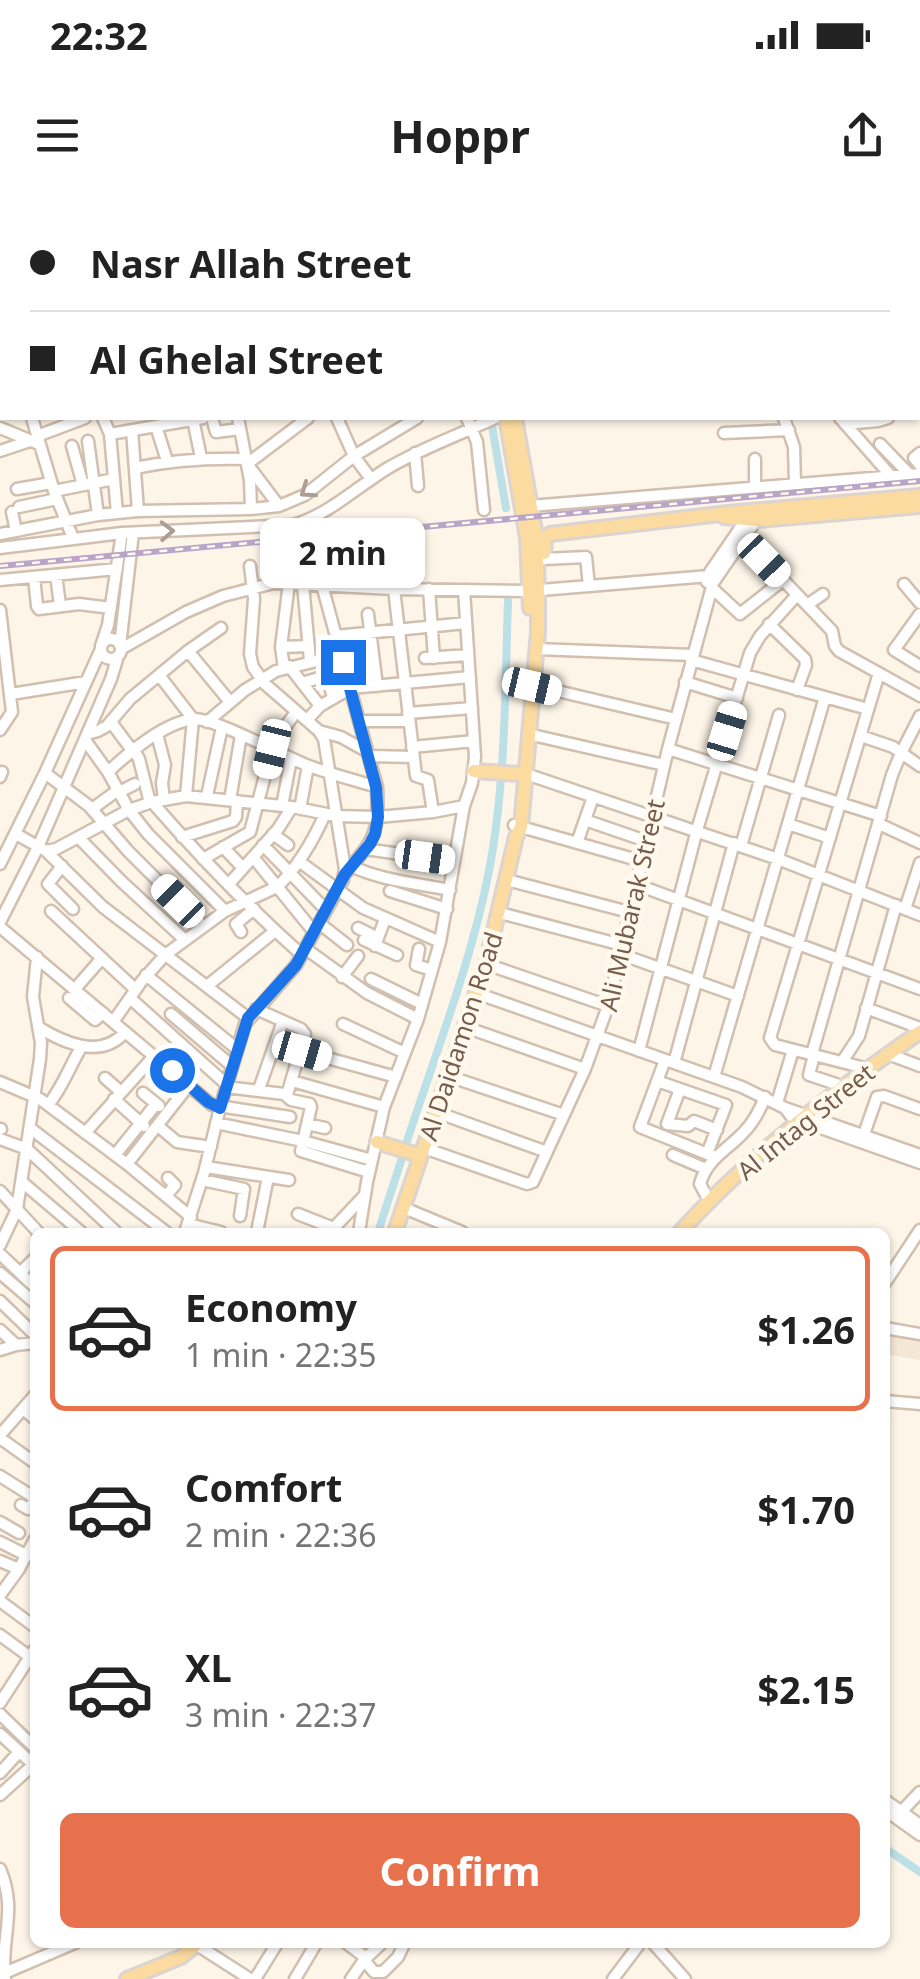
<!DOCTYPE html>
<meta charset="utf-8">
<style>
:root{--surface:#fff;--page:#f2f2f2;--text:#222;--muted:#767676;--line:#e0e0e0;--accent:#e7714c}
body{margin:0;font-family:"Noto Sans",sans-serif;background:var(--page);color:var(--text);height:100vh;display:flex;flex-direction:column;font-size:38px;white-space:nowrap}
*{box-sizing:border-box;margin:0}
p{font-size:32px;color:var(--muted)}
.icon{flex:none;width:55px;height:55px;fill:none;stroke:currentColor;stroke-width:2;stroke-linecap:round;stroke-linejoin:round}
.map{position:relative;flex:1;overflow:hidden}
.side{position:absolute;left:30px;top:1028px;width:860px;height:720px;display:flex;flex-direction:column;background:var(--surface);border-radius:15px;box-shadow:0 2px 8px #0004}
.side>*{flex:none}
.banner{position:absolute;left:0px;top:0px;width:920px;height:220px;box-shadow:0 2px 8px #0004;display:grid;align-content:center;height:220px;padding:0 30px;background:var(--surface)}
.end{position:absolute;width:45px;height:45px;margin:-22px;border:12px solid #1a73e8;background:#fff;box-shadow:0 0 0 5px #fff}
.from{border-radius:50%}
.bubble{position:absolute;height:70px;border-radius:15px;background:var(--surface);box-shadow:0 2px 8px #0004;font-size:32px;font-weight:700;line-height:70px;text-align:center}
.car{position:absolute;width:30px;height:60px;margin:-30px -15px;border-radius:12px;box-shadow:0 0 8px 2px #0007;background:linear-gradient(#fff 24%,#345 0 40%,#fff 0 76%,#345 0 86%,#fff 0)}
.banner b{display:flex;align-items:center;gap:35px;height:95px;font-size:38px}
.banner b+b{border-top:2px solid var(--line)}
.banner i{width:25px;height:25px;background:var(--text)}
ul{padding:18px 0 0;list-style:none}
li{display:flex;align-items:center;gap:30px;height:165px;margin:0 20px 15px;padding:0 10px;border:5px solid transparent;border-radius:15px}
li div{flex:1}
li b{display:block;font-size:38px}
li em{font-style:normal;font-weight:700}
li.current{border-color:var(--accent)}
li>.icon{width:90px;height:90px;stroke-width:1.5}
.cta{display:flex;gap:20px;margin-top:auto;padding:20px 30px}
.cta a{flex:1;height:115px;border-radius:15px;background:var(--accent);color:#fff;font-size:40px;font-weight:700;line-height:115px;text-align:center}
.status{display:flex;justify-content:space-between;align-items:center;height:70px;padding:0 50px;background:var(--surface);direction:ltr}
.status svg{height:28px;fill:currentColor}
header{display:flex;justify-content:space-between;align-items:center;height:130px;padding:0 30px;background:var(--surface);font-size:45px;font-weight:700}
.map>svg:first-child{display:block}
.residential{fill:#f5e7d6}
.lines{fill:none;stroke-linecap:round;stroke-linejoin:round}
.canal{stroke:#bbe0e7;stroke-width:8}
.minor-casing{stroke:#d1bfaf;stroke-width:15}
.major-casing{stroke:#dcd4d0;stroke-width:18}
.minor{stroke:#fff;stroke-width:10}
.major{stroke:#fbdba0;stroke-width:12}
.rail-casing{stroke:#b8a5c7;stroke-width:6}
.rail{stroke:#fff9ee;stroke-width:2.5;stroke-dasharray:8;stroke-linecap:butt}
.oneway{stroke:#ad9d93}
.route{stroke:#1a73e8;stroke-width:12}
.labels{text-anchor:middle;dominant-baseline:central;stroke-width:9;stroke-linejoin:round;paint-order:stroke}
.street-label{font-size:25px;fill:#775b4b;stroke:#fff9ee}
</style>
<div class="status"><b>22:32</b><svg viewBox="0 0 49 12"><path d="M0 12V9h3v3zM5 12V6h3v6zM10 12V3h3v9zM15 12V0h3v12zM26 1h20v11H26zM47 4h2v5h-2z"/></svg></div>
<header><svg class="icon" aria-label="menu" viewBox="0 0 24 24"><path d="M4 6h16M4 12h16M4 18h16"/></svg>Hoppr<svg class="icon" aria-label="share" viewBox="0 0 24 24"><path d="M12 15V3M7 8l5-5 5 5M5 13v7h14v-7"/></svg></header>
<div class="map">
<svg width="920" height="1779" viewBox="0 0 920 1779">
<rect width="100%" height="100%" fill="#fdf5e8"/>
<path class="residential" d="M 885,1131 L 920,1136 L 920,1160 L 885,1154 Z"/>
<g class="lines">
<path class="canal" d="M 918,39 L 920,38
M 488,218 L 492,226 L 506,308
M 406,944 C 436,852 472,761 490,666 C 506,578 505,488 508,400
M 378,1032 L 402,958
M 885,1648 L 920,1672"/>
<g class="minor-casing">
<path id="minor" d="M 138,0 L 138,2
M 191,0 L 191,2
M 329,0 L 329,2
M 417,0 L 418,2
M 450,0 L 450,2
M 528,0 L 529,2
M 660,0 L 662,2
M 692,0 L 693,2
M 756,0 L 758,2 L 762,0
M 808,0 L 809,2
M 889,0 L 890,2
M 35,2 L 35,0
M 239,2 L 243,0
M 365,2 L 365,0
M 492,2 L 496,0
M 607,2 L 611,0
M 0,41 L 2,42
M 0,92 L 2,91
M 918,110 L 920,116
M 0,111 L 2,111
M 0,131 L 2,130
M 0,163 L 2,162
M 918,192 L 920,196
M 0,211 L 2,210
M 32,218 L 54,291 L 73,338
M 103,218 L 110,234 L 117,313
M 212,218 L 216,232 L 240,229
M 238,218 L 250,280 L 251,309
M 337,218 L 354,256 L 371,279
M 467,218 L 477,242 L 484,310
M 784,218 L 794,247 L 795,284
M 840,218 L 891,276
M 193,219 L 201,258
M 845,224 L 878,221 L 888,218
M 156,226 L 167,261
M 0,228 L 39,244
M 132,230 L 138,311
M 724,233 L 789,230
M 110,234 L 203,218
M 37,236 L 85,218
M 88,241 L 98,315
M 880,244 L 909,274
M 72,246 L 83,285
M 0,251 L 30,241
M 415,253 L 418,286
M 920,253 L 914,258 L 920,265
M 247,264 L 308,218
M 135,268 C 173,260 208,258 247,259
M 251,269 L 279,306
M 755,287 L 755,259
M 17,289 L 51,283
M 54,291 L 114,279
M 530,306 L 920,274
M 19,307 L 57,299
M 12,312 L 16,331
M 0,334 L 98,315 L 138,311 L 251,309 L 279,306 L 305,295 L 354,256 L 417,218
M 744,339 L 832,431 L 835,446 L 839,451 L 920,496
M 0,348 L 122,333 L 293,325 C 328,315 357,287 388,268 C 422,248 459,235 495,218
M 544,359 L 586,357 L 589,386
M 56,375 L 60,405
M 34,377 L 37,406 L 39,409 L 79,404 L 111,408
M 0,380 L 117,369
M 707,382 L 710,372 L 745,321 L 746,315
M 303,384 L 310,461
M 904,384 L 920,403
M 322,385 L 377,587 C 379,635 375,638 345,674
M 712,388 L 740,414 L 783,380
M 394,389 L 416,576 L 428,580 L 433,612
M 429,389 L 434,458
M 807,405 L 823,394
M 0,410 L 12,512
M 368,414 L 377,486
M 920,414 L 894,450 L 920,466
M 769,424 L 805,459 L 806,465 L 797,490
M 336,436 L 466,423
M101 449a10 10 0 1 1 20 0a10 10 0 1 1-20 0Z
M 101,446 L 108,425 L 122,333
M 120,446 L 133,333
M 281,447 L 309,446
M 121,449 L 186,412 L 223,396 L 274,383 L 394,389 L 529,391 L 709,376
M 536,449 L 693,455
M 188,451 L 230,502
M 425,458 L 468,455
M 322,459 L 333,497
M 691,460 L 868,509
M 343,461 L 373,457
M 289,466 L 320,506
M 284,468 L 281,447 L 289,383
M 159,475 L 193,519 L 186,596
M 685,482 L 737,498
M 302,483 L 346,470
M 532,485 L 676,519
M 11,494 L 86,482
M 408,513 L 472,508
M 307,520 L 320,506 L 351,488 L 470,477
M 360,521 L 409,521
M 111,522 L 131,549
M 207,522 L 245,490 L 276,471 L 341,455
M 0,530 L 12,512
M 319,531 L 341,537 L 368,552
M 87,534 L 98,531 L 107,526 L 130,499 L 188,451 L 221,428
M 157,534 L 165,565 L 162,583 L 164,599
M 528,534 L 664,565
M 861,536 L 893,547 L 920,566
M 85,540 L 108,572 L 129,610 L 148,634 L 225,711
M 412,547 L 474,541
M 133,548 L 139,559 L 150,603
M 668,549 L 881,616
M 369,556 L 413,557
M 108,572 C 128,553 164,523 193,519 C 214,517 285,557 309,566 C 331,574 354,580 377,587
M 45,573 L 89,606 L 128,651 L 203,726
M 526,574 L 778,659 L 920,715
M 0,577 L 2,572
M 119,592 L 135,584
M 207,596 L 222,527
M 230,600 L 241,535
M 152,602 C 199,656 249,708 302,755
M 282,606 L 291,559
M 92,609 L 118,590
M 300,609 L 308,566
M 585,620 L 646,641
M 788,624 L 830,638
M 879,624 L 920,643
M 514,625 L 641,661
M 16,634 L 46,651 L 56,649 L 129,610 L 152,602 L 186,596 L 292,607 L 337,616 L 378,617 L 433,612 L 464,606
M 273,634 L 288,645
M 182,637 L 233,621 L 236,617 L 237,601
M 79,638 L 121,681 L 185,740
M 577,643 L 593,597
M 263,645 L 326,710
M 741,646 L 779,515
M 223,647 L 243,668
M 366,649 L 454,662
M 46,651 L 103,707 L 248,818
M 253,657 L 314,732
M 203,659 L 250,632 L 274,542 L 296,512
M 300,662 L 363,708 L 440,742
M 0,664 L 45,573 L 101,449
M 62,666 L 48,684 L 73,709
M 351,666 C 383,681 416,683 450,690
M 507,680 L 629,712
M 229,684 L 278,629 L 292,607
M 635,684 L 920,789
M 390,691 L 447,709
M 905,709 L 920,663
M 51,711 L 135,789
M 500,713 L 622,745
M 0,722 L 38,647 L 111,479 L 118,456
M 319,723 L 347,745
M 0,727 L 212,905 L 290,917
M 358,728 L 378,738
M 241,732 L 236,724 L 254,709
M 364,740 L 397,755
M 375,746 L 385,719
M 306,749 L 367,793 L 418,819
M 419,749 L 416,765 L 432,770
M 620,754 L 738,796
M 486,764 L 608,806
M 146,775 L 237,849
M 342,777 L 358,756
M 371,779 L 422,804
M 207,786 L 275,731
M 75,789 L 102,758
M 476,793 L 742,887 L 785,908 L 920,955
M 69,798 L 95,820 L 103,813
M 130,798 L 226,884
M 866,808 L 920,828
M 256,809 L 301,829 L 305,834 L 287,895
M 171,814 L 232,866
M 113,822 L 141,782 L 165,755 L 225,711 L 277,687 C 299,666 313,641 325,614
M 343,824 L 405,853
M 38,827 C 64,843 101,860 125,832
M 465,827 L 585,869
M 302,851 L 396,877
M 639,851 L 697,630 L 750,453 L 760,436 L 797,395
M 812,854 L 892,575 L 901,553 L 920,516
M 888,854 L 920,866
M 814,855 L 809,875 L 836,884
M 665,860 L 640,927 L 715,957
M 842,862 L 859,836 L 896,705
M 674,863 L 734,643
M 861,867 L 775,845 L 770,838 L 879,473
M 448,876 L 564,915
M 714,877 L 825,497
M 105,878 L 121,892
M 292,881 L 384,907
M 657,881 L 726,905 L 707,954
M 0,882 L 40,899 L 127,964 L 191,1017
M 226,887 L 284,894 L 291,900 L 310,904 L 311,907 L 301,951 L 369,972
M 259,889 L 283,821
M 680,889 L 667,924 L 688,926 L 694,921 L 717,930
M 143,893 L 159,906
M 114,899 L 144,926
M 777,903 L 793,850
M 48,905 C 63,887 70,865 82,846
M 785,908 L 791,916 L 798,920 L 920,963
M 436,912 L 547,952
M 216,923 L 303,941 L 372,960
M 307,924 L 325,928
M 158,926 L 177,942 L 211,947
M 30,928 L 166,1032
M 0,929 L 1,929
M 85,933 L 155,855
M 864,934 L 877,897 L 884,896 L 920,909
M 0,939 L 27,949 L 116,1032
M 424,948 L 527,984 L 533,982 L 585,869 L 608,806 L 668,549 L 713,383 L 759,316
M 115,955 L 156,904
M 673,955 L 706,969
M 127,964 L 189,885
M 206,967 L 289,980
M 202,980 L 244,989 L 240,1016
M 22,982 L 81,1032
M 0,991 L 38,1032
M 706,995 L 700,984 C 706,960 727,950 743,933 C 753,923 760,910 765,897
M 166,996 L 175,985 L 168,978
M 404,1008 L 462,1032
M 298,1014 L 336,1029
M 188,1024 L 221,1032
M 185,1032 L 204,973 L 220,908 L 245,824 L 296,765 L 343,680 L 345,669 L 324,539 L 319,531 L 265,484 L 253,467 L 250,454 L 254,399 L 250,366
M 257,1032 L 268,977
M 330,1032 L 364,996
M 359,1032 L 367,982 L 384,907 L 418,819 L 440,742 L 464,606 L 472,583 L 475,557 L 464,390
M 0,1045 L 17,1009 L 40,859 L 41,843 L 33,797 L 37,757
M 0,1054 L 35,1087
M 0,1073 L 35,1103
M 20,1073 L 35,1058
M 885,1083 L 920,1030
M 0,1101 L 35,1135
M 885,1128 L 920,1134
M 0,1130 L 16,1145
M 0,1150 L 16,1145 L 35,1143
M 885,1201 L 920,1204
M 23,1209 L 35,1219
M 0,1235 L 35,1195
M 0,1238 L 35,1263
M 0,1276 L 35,1298
M 21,1305 L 28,1309 L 35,1300
M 0,1322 L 19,1333
M 0,1342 L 26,1355
M 0,1361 L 19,1369
M 0,1395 L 19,1369 L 35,1339
M 0,1401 L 35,1427
M 0,1435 L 30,1457
M 0,1503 L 35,1449
M 0,1514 L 35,1548
M 0,1534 L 35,1566
M 0,1573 L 19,1552
M 0,1595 L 33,1565
M 885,1600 L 920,1625
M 885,1610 L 920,1635
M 902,1611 L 920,1592
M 0,1669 C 18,1711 0,1738 5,1779
M 345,1742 L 366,1758
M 652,1742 L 685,1779
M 197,1745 L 250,1779
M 364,1760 L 374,1772 L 383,1772 L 398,1757 L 405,1742
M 0,1775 L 77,1742
M 255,1779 L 278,1742
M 295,1779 L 317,1742
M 351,1779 L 364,1760 L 383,1742
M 613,1779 L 641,1742"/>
</g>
<g class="major-casing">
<path id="major" d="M 267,0 L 274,2
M 298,0 L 305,2
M 918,19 L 920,18
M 918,58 L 920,57
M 506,218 L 527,338 L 530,408
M 724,317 L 758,320 L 920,306
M 544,353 L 545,338 L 550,334 L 728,313 L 920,296
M 474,571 L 520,574
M 377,942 L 421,956
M 395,1032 L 486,764 L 516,637 L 521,627 L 538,432 L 538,391 L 536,336 L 515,218
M 680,1032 C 753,952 832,893 920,832
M 127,1779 L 181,1757 L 199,1742"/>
</g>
<use href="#minor" class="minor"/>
<use href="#major" class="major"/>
<g class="rail-casing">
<path id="rail" d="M 0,366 L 920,281"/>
</g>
<use href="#rail" class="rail"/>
</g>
<defs><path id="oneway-chevron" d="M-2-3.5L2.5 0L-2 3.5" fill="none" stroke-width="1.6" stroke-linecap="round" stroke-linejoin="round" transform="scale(2.5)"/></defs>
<g class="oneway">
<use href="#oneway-chevron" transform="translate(307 291) rotate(145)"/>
<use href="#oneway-chevron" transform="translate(167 331) rotate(-2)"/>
</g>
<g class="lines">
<path class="route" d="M 172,870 L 208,902 L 220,908 L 248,818 L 296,765 L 345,674 L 370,644 L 375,634 L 378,617 L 376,587 L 343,462"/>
</g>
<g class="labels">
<g class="street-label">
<text transform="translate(631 705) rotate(-77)">Ali Mubarak Street</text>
<text transform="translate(460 836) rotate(-72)">Al Daidamon Road</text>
<text transform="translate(805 921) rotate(-39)">Al Intag Street</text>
</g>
</g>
</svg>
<i class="end from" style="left:172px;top:870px"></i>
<i class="end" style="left:343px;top:462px"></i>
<div class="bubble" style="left:260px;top:318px;width:165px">2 min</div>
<i class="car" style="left:764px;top:360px;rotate:136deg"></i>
<i class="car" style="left:532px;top:486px;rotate:103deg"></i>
<i class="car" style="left:727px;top:531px;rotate:17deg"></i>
<i class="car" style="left:272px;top:549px;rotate:194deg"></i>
<i class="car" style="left:425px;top:657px;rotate:98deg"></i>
<i class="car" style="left:178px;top:701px;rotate:315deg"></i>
<i class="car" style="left:302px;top:851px;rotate:106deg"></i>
<div class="banner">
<b><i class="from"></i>Nasr Allah Street</b>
<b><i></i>Al Ghelal Street</b>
</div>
<section class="side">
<ul>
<li class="current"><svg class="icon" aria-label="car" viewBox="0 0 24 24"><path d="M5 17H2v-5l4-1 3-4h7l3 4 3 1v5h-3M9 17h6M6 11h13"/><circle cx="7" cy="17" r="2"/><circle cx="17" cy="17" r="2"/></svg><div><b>Economy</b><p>1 min · 22:35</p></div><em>$1.26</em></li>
<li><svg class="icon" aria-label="car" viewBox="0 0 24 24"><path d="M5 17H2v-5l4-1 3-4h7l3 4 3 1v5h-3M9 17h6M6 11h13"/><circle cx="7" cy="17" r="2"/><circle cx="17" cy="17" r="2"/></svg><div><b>Comfort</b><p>2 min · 22:36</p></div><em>$1.70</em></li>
<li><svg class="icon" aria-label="car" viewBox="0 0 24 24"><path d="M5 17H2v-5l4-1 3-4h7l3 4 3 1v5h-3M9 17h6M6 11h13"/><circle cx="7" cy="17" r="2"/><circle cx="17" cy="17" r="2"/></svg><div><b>XL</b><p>3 min · 22:37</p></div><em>$2.15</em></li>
</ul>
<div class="cta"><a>Confirm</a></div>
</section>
</div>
